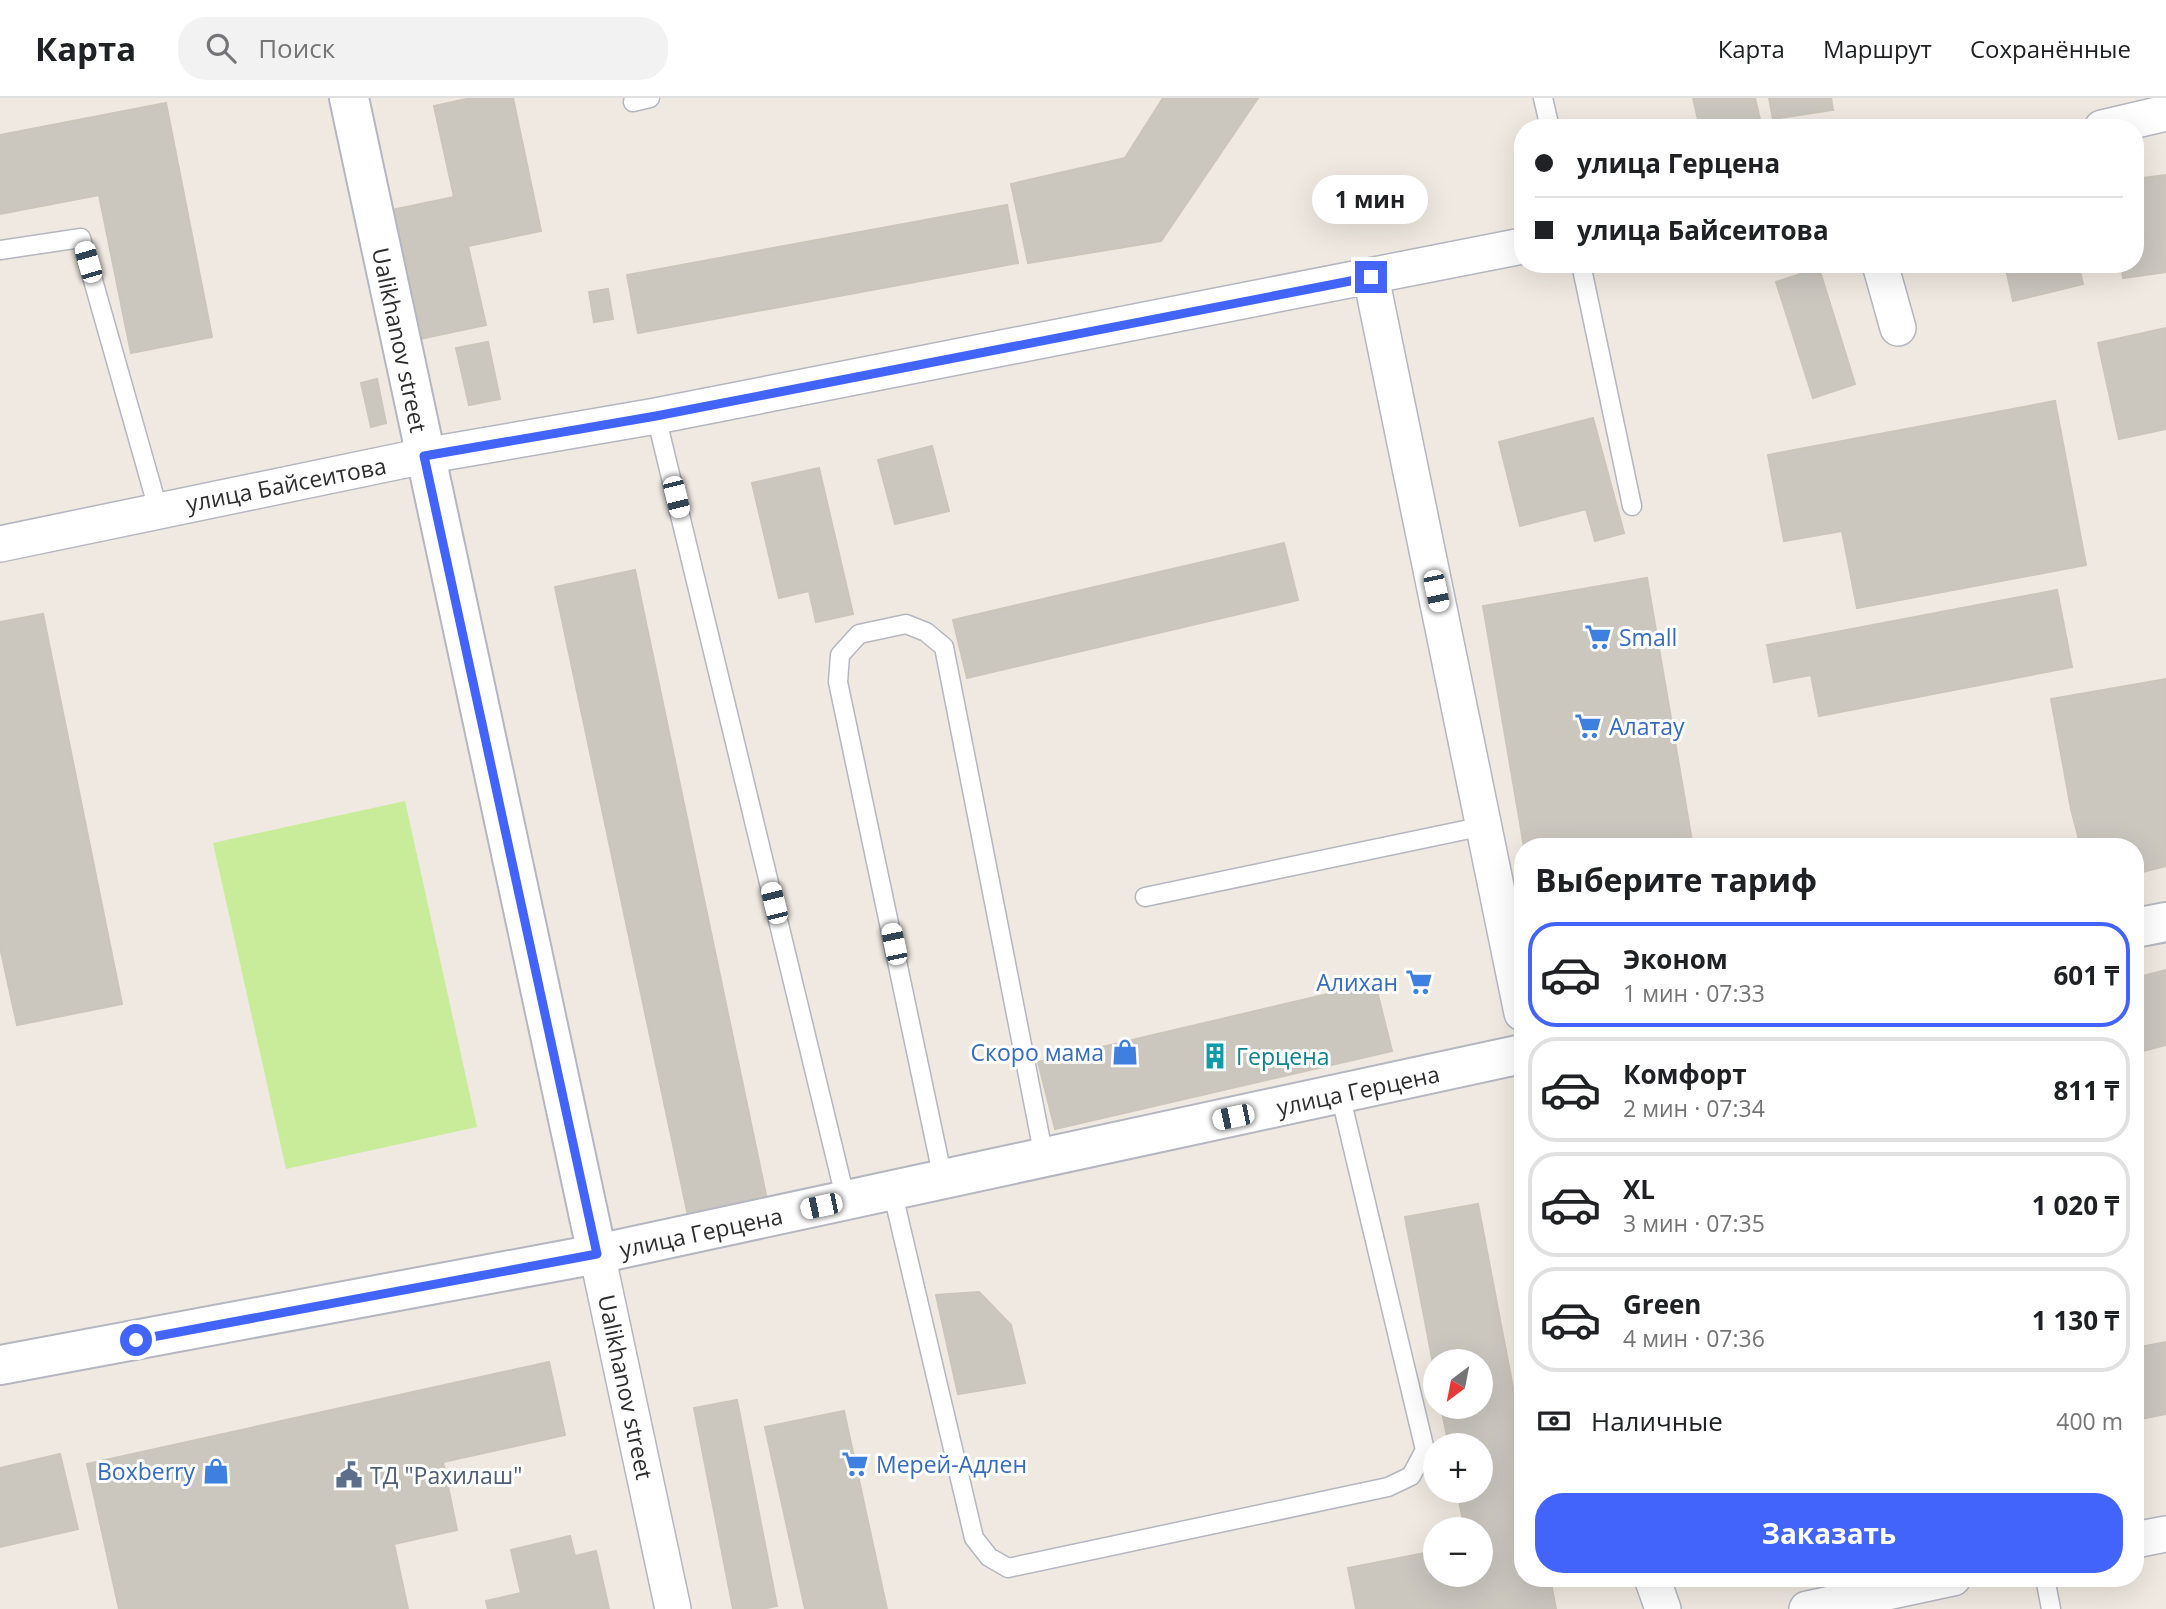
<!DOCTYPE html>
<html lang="ru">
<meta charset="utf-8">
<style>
:root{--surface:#fff;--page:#f2f2f2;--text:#202124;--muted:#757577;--line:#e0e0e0;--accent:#4264fb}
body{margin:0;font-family:"Open Sans",sans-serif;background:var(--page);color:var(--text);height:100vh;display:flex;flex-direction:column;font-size:26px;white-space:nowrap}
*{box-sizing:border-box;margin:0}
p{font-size:23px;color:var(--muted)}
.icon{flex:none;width:38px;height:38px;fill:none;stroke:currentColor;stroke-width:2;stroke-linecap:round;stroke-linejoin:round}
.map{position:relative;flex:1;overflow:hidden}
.panel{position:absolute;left:1514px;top:740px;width:630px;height:749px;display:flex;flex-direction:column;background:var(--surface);border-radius:28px;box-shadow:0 7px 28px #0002}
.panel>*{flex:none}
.guide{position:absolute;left:1514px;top:21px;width:630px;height:154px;border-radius:28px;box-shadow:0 7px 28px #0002;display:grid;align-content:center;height:154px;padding:0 21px;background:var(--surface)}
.needle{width:46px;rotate:212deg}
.fabs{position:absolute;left:1423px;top:1251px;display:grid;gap:14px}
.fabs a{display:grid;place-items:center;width:70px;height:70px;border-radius:50%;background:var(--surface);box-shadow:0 7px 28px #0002;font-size:35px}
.end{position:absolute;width:32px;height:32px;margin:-16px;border:9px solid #4264fb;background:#fff;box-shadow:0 0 0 4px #fff}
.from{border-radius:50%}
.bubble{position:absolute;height:49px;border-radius:24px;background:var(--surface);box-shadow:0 7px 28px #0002;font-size:23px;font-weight:700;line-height:49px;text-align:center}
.car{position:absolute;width:21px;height:42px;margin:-21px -10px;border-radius:9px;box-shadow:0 0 5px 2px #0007;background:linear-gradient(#fff 24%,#345 0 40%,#fff 0 76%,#345 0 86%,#fff 0)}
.guide b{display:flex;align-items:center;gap:24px;height:66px;font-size:26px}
.guide b+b{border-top:2px solid var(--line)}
.guide i{width:18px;height:18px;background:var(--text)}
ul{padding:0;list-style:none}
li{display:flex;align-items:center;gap:21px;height:105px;margin:0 14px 10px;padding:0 7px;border:4px solid var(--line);border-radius:28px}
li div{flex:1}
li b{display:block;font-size:26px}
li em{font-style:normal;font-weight:700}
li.active{border-color:var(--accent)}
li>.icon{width:63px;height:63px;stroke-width:1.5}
h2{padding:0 21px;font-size:32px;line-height:84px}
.pay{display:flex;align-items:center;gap:18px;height:77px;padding:0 21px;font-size:26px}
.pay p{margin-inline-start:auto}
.button{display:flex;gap:14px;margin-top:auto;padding:14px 21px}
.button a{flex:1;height:80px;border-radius:28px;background:var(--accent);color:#fff;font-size:28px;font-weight:700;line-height:80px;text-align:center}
header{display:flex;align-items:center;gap:42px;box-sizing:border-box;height:98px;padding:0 35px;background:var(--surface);border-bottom:2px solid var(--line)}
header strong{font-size:33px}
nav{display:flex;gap:38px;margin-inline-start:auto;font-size:24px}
.search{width:490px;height:63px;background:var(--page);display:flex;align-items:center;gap:18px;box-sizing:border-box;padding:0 24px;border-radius:28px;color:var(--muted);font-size:26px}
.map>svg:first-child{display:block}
.pitch{fill:#c9ec9a}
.building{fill:#cbc7bf;stroke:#cbc5ba;stroke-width:2}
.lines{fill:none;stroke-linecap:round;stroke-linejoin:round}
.lane-casing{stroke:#b4b7c1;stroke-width:21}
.street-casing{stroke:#b4b7c1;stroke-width:38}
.secondary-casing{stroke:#b4b7c1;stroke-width:42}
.lane{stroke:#fff;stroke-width:18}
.street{stroke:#fff;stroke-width:35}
.secondary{stroke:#fff;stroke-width:38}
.route{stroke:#4264fb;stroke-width:9}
.labels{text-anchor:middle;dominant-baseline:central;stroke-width:6;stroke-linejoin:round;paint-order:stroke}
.street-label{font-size:23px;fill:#2e2e2e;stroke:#fff}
.shop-label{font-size:23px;fill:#366cbe;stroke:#fff;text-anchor:start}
.culture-label{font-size:23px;fill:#0d838f;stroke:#fff;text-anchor:start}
.service-label{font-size:23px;fill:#4e5e75;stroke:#fff;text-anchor:start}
</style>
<header>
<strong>Карта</strong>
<div class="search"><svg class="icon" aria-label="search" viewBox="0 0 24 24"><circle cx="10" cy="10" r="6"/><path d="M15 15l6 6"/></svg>Поиск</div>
<nav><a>Карта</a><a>Маршрут</a><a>Сохранённые</a></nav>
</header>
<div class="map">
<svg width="2166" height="1511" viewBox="0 0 2166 1511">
<rect width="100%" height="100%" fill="#efe9e1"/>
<path class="pitch" d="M 405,703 L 477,1029 L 286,1071 L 213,745 Z"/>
<path class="building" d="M 471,0 L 513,0 L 541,133 L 468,148 L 486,227 L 410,243 L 382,114 L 454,99 L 434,8 Z
M 1163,0 L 1258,0 L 1161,143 L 1028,165 L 1011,86 L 1125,60 Z
M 1693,0 L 1755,0 L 1762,30 L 1700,30 Z
M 1769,0 L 1831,0 L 1833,12 L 1773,21 Z
M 166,5 L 212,239 L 131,255 L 99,97 L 0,116 L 0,37 Z
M 2166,77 L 2166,174 L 2123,180 L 2121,166 L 2135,166 L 2135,81 Z
M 1007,107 L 1018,165 L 638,235 L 627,177 Z
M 2005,166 L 2078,166 L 2083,186 L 2013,203 Z
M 1819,170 L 1855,286 L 1813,300 L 1776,184 Z
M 608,191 L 613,221 L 594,224 L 589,194 Z
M 2166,230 L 2166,331 L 2119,341 L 2098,245 Z
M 488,244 L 500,301 L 469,307 L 456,250 Z
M 377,281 L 386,325 L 371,329 L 361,285 Z
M 2055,303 L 2086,467 L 1857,510 L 1842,433 L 1784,443 L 1768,357 Z
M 1593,320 L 1624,435 L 1595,443 L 1586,411 L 1520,428 L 1499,344 Z
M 932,348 L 949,413 L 895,426 L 878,362 Z
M 819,370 L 853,516 L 816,524 L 809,493 L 779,500 L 752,385 Z
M 1284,445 L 1298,502 L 967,580 L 953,522 Z
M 635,472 L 770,1116 L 691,1132 L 555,489 Z
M 1647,480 L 1693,749 L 1524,749 L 1483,508 Z
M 2057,492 L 2072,569 L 1819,618 L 1811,577 L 1774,584 L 1767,547 Z
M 43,516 L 122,906 L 17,927 L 0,849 L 0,524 Z
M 2166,581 L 2166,768 L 2135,776 L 2135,749 L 2081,749 L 2071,711 L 2051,601 Z
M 2166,872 L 2166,947 L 2135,955 L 2135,880 Z
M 1375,885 L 1392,953 L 1055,1031 L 1038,964 Z
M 1478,1106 L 1522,1337 L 1522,1480 L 1550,1480 L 1556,1511 L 1356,1511 L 1348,1470 L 1435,1453 L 1435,1477 L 1480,1477 L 1480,1432 L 1465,1432 L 1457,1393 L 1480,1393 L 1480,1348 L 1449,1348 L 1441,1309 L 1480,1309 L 1480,1264 L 1435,1264 L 1435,1276 L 1405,1119 Z
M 979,1194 L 1011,1227 L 1025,1285 L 958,1296 L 936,1197 Z
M 2166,1244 L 2166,1316 L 2135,1322 L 2135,1250 Z
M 549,1264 L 565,1337 L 443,1364 L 457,1432 L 394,1446 L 408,1511 L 119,1511 L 87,1366 Z
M 737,1302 L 777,1508 L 762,1511 L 733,1511 L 694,1310 Z
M 844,1313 L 887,1511 L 805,1511 L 765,1329 Z
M 60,1356 L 78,1431 L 0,1449 L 0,1370 Z
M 570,1438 L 575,1458 L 596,1453 L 609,1511 L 488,1511 L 486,1503 L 521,1495 L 511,1452 Z"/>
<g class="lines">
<g class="lane-casing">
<path id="lane" d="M 1543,0 L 1550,30
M 633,4 L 650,0
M 0,152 L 81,140 L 158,411
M 1581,166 L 1632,408
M 656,318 L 846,1103
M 1145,799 L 1484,728
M 943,1081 L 838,584 L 840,557 L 859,536 L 906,526 L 926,534 L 944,549 L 1044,1059
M 892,1092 L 974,1440 L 989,1459 L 1008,1470 L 1388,1389 L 1411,1378 L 1425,1352 L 1340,996
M 2045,1480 L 2051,1511"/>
</g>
<g class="street-casing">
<path id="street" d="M 2102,30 L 2166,15
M 1880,166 L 1898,230
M 1371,179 L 1522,915
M 0,446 L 424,358 L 656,318 L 1522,148
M 597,1156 L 673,1511
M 2135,1442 L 2166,1436
M 1652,1480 L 1663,1511
M 1807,1511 L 1953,1480"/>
</g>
<g class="secondary-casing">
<path id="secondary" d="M 349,0 L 597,1156
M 2135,830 L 2166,824
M 0,1267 L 597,1156 L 1522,956"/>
</g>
<use href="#lane" class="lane"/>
<use href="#street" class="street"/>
<use href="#secondary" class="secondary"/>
</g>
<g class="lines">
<path class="route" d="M 136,1242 L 597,1156 L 424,358 L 656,318 L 1371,179"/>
</g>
<defs>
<g id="supermarket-bare" transform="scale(2.1)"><path d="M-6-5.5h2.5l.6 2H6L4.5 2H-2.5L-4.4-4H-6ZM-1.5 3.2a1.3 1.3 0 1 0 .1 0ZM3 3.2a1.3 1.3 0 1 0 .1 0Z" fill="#3f7fe0" stroke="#fff" stroke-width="2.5" paint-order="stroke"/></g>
<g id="shop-bare" transform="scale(2.1)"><path d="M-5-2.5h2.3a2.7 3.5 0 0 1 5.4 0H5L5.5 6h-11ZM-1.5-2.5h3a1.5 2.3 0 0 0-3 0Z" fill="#3f7fe0" stroke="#fff" stroke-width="2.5" paint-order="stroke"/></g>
<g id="building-bare" transform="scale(2.1)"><path d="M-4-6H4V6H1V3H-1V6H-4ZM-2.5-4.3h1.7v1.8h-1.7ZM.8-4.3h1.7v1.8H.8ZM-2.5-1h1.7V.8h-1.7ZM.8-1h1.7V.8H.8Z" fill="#0f9aa8" stroke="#fff" stroke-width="2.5" paint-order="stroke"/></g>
<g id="civic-bare" transform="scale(2.1)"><path d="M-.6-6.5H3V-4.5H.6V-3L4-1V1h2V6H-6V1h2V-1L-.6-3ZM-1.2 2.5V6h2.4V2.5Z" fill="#5c6f8a" stroke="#fff" stroke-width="2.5" paint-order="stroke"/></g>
</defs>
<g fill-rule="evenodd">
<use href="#supermarket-bare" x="1598" y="539"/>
<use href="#supermarket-bare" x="1588" y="628"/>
<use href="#supermarket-bare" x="1419" y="884"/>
<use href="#shop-bare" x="1125" y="954"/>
<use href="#building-bare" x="1215" y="958"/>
<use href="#supermarket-bare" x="855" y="1366"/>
<use href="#shop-bare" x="216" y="1373"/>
<use href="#civic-bare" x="349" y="1377"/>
</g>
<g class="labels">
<g class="street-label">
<text transform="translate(400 242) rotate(78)">Ualikhanov street</text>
<text transform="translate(286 386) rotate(-11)">улица Байсеитова</text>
<text transform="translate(1358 992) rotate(-12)">улица Герцена</text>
<text transform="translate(701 1134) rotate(-12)">улица Герцена</text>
<text transform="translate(626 1289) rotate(78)">Ualikhanov street</text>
</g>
<g class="shop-label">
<text x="1619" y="539">Small</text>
<text x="1609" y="628">Алатау</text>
<text x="1398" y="884" text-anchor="end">Алихан</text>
<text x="1104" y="954" text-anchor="end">Скоро мама</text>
<text x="876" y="1366">Мерей-Адлен</text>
<text x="195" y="1373" text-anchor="end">Boxberry</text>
</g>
<g class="culture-label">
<text x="1236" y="958">Герцена</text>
</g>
<g class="service-label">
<text x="370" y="1377">ТД "Рахилаш"</text>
</g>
</g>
</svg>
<div class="fabs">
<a><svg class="needle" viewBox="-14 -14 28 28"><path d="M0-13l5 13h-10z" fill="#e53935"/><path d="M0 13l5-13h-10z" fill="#757577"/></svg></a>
<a>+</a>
<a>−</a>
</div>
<i class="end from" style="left:136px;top:1242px"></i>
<i class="end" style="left:1371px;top:179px"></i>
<div class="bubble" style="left:1312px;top:77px;width:116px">1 мин</div>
<i class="car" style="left:88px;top:164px;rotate:344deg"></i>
<i class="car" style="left:676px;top:399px;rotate:166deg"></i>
<i class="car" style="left:1436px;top:493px;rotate:168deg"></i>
<i class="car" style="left:774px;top:805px;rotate:346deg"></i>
<i class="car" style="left:894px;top:846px;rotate:348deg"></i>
<i class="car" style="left:1233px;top:1019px;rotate:258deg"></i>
<i class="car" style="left:821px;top:1108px;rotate:258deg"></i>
<div class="guide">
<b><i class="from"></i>улица Герцена</b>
<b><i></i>улица Байсеитова</b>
</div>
<section class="panel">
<h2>Выберите тариф</h2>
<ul>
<li class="active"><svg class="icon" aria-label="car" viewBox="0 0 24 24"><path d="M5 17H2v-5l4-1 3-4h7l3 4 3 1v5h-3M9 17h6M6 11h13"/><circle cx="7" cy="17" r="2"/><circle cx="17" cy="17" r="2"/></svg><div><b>Эконом</b><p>1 мин · 07:33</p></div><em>601 ₸</em></li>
<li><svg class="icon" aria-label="car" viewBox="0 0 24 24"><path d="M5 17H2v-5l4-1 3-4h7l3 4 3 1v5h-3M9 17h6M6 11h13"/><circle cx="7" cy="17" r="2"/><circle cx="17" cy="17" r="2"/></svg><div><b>Комфорт</b><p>2 мин · 07:34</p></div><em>811 ₸</em></li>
<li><svg class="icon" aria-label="car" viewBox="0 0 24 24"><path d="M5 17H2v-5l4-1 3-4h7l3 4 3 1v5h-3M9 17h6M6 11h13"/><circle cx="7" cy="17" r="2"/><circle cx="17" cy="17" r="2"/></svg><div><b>XL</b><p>3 мин · 07:35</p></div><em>1 020 ₸</em></li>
<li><svg class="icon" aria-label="car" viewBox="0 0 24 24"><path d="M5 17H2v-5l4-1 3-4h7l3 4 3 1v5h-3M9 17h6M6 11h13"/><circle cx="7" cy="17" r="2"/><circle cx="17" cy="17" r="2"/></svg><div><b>Green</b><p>4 мин · 07:36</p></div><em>1 130 ₸</em></li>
</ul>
<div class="pay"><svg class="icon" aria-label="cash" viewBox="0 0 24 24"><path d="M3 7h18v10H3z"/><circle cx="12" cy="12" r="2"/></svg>Наличные<p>400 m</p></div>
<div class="button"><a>Заказать</a></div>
</section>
</div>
